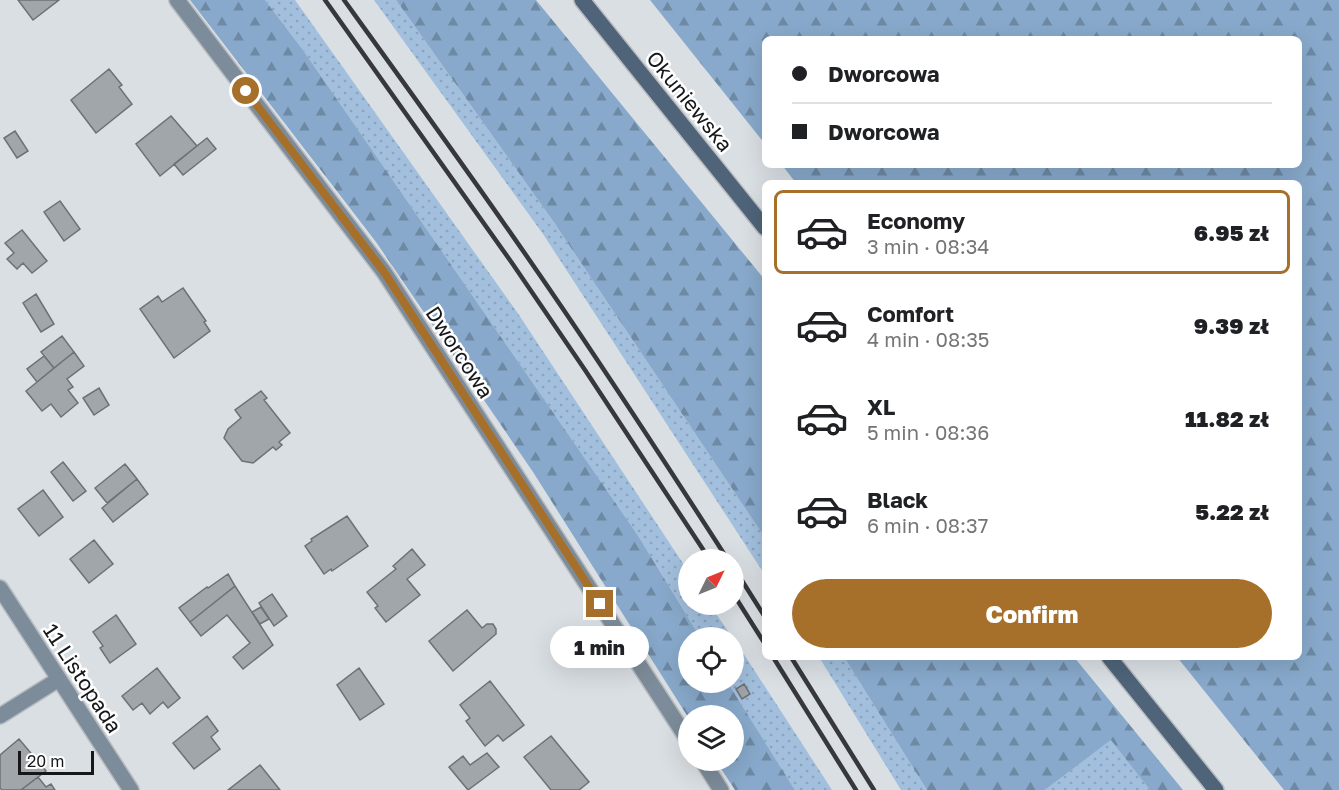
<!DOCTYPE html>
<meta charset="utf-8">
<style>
:root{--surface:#fff;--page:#f2f2f2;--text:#202124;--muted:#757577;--line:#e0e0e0;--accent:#a6702b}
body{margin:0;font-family:"Golos Text",sans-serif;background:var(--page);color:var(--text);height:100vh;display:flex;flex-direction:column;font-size:22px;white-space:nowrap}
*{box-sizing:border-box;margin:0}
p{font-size:20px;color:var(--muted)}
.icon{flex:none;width:33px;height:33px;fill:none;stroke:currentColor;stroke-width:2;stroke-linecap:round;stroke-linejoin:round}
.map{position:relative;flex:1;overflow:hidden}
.sheet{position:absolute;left:762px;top:180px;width:540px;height:480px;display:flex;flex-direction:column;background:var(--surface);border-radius:9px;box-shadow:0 6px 24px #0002}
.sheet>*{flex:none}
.hud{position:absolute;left:762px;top:36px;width:540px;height:132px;border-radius:9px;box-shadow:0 6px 24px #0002;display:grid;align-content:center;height:132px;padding:0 30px;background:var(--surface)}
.needle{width:39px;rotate:47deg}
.buttons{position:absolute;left:678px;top:549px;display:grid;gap:12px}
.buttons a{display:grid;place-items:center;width:66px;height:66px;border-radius:50%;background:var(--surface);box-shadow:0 6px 24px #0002;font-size:30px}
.scale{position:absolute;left:18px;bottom:15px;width:76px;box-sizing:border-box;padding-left:6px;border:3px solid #151719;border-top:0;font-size:16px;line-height:21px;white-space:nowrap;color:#151719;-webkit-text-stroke:4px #fff;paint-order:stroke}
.end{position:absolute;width:27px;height:27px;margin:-14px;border:8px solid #a6702b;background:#fff;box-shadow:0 0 0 3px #fff}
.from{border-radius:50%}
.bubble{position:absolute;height:42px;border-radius:21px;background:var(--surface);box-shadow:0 6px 24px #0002;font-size:20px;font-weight:800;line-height:42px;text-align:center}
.hud b{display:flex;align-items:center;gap:21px;height:57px;font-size:22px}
.hud b+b{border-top:2px solid var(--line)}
.hud i{width:15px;height:15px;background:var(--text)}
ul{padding:10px 0 0;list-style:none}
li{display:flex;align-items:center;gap:18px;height:84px;margin:0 12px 9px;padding:0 18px;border:3px solid transparent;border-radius:9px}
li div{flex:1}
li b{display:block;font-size:22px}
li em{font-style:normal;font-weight:800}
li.selected{border-color:var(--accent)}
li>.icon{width:54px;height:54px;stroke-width:1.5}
.cta{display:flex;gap:12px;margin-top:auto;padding:12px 30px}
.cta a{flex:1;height:69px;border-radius:36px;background:var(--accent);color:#fff;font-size:24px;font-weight:800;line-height:69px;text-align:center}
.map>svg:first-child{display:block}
.grass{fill:url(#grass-dots)}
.forest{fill:url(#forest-firs)}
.building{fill:#a1a6aa;stroke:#6d7175;stroke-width:1.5}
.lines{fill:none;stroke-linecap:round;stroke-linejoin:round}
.street-casing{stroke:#b7bbbf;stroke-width:18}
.secondary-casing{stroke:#b7bbbf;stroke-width:18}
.street{stroke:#7d8c9a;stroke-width:15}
.secondary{stroke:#4f6479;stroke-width:15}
.rail{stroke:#36383b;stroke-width:4.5}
.route{stroke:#a6702b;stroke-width:8}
.labels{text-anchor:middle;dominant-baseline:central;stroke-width:5;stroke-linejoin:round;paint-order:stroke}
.street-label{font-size:21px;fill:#151719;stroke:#fff}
</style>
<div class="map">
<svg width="1339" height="790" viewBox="0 0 1339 790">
<defs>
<pattern id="grass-dots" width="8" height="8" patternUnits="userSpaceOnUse" patternTransform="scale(1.5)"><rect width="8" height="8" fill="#a2bfdd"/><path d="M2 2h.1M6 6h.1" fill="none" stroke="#8ba3bd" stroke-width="1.8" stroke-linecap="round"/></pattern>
<pattern id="forest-firs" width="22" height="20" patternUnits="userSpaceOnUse" patternTransform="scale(1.5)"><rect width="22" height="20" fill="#88a9cb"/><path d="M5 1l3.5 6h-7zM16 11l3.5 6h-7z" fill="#6e89a4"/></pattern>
</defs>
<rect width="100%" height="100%" fill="#dadfe4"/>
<path class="grass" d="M 265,0 L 295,0 L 519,315 L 688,571 L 688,604 L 710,605 L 732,637 L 700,637 L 637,534 L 303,50 Z
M 374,0 L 396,0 L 553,221 L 765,538 L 765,575 L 543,234 Z
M 734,639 L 823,776 L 832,790 L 795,790 L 728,683 L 734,682 Z
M 819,657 L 844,657 L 927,790 L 901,790 Z
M 1112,739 L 1150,790 L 1045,790 Z"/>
<path class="forest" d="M 190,0 L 265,0 L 303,50 L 637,534 L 700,637 L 688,638 L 688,682 L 728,683 L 795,790 L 735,790 L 716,761 L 734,760 L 734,716 L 688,716 L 688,717 L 533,472 L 376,242 Z
M 396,0 L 536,0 L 765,280 L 765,538 L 553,221 Z
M 650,0 L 1339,0 L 1339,790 L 1284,790 L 1177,657 L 1299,657 L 1299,183 L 796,183 L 782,165 L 1299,165 L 1299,39 L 765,39 L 765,144 Z
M 844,657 L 1074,657 L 1183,790 L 1150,790 L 1111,740 L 1045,790 L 927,790 Z"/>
<path class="building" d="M 18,0 L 59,0 L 33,20 Z
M 109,69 L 122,85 L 119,87 L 132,104 L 96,133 L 71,100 Z
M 171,116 L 197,146 L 160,176 L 136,144 Z
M 15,131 L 28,151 L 17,158 L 4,138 Z
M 207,138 L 216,149 L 183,175 L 174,164 Z
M 60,201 L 80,229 L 64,241 L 44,212 Z
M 22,230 L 47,261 L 32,273 L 23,263 L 17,269 L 7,259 L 14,253 L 5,243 Z
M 183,288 L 206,321 L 204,322 L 210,331 L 174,358 L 140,309 L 158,296 L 162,302 Z
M 36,294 L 54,324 L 41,332 L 23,303 Z
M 62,336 L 74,352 L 54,368 L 41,352 Z
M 74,352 L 84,366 L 67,379 L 73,387 L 68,390 L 78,403 L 61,417 L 51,404 L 42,411 L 26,391 Z
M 44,356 L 54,368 L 37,382 L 27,369 Z
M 99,388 L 109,405 L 94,415 L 83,398 Z
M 261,391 L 267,398 L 264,400 L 290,433 L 279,442 L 282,445 L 276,450 L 273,447 L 253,463 L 242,461 L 224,438 L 228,429 L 241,418 L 235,410 Z
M 63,462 L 86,491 L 73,501 L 51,472 Z
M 125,464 L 137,479 L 107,503 L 95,488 Z
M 137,479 L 148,494 L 113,522 L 102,508 Z
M 43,490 L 63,517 L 39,536 L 18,509 Z
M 347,516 L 368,546 L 332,571 L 331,569 L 324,574 L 305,546 L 312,541 L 311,539 Z
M 94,540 L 113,564 L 89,583 L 70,559 Z
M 412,549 L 425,565 L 407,579 L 420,595 L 386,622 L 375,608 L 378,606 L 367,592 L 396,569 L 393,566 Z
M 228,574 L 235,586 L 190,622 L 179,608 L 207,587 L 208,588 Z
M 235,586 L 273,645 L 243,669 L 233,657 L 250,643 L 227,615 L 201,636 L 190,622 Z
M 272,594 L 287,616 L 274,626 L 259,603 Z
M 261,607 L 269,619 L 260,624 L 252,612 Z
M 467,610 L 482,628 L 487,624 L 493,624 L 496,629 L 496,634 L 453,671 L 429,641 Z
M 116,615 L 136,644 L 110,663 L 100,648 L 103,646 L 93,632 Z
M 157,668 L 180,698 L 168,708 L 163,702 L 150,714 L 142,703 L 133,710 L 122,696 Z
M 359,668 L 384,704 L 360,720 L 337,685 Z
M 490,681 L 524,725 L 503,741 L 498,735 L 485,746 L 466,721 L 470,718 L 460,705 Z
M 744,684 L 750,694 L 742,699 L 736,689 Z
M 207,716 L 218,731 L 211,737 L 220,749 L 194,769 L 173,743 Z
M 551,736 L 589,782 L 579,790 L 551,790 L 524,757 Z
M 19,739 L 46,771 L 21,790 L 2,790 L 0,788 L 0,755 Z
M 487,753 L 499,767 L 468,790 L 449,767 L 463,756 L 470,765 Z
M 260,765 L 280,790 L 228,790 Z
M 38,777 L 46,787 L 51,784 L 55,790 L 21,790 Z"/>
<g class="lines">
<g class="street-casing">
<path id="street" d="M 177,0 L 384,272 L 688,740
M 0,588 L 131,790
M 0,716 L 59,679
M 702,760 L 721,790"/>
</g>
<g class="secondary-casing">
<path id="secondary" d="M 582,0 L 765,228
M 1109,657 L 1216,790"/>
</g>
<use href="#street" class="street"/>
<use href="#secondary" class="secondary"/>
<path class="rail" d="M 325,0 L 512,263 L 585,370 L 710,560
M 344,0 C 430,119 517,239 598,361 C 642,427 685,493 728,560
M 734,568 L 765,617
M 734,595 L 765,644
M 773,657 L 856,790
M 791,657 L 874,790"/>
</g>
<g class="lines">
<path class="route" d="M 246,91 L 384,272 L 600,604"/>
</g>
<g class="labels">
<g class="street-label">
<text transform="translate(690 101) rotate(51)">Okuniewska</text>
<text transform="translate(460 352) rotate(57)">Dworcowa</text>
<text transform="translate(83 678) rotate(57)">11 Listopada</text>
</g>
</g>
</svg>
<div class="buttons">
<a><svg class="needle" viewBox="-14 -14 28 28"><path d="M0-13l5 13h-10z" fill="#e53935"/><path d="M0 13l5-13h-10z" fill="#757577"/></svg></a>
<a><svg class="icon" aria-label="locate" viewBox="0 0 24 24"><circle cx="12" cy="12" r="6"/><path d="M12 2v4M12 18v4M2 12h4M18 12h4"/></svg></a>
<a><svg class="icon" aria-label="layers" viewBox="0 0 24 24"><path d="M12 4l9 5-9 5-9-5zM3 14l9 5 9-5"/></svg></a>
</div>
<div class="scale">20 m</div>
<i class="end from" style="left:246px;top:91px"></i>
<i class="end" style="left:600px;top:604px"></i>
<div class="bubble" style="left:550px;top:626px;width:99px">1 min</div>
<div class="hud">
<b><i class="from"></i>Dworcowa</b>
<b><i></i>Dworcowa</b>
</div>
<section class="sheet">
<ul>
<li class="selected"><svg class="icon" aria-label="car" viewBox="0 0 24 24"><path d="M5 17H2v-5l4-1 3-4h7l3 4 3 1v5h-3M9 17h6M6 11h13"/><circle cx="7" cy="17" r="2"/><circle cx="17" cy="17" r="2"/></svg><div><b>Economy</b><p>3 min · 08:34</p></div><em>6.95 zł</em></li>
<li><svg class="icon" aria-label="car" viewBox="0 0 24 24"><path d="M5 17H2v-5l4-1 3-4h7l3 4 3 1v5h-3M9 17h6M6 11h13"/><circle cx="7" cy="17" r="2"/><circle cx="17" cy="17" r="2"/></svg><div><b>Comfort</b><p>4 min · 08:35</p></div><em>9.39 zł</em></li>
<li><svg class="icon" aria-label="car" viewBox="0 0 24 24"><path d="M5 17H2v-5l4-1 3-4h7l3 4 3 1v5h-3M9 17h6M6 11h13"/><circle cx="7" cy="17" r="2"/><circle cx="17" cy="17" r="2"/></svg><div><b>XL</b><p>5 min · 08:36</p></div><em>11.82 zł</em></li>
<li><svg class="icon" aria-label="car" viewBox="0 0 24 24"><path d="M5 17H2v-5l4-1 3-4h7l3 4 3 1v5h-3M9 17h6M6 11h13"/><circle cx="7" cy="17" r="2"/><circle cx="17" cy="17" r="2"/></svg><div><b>Black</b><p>6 min · 08:37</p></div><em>5.22 zł</em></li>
</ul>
<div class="cta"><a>Confirm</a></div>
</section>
</div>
